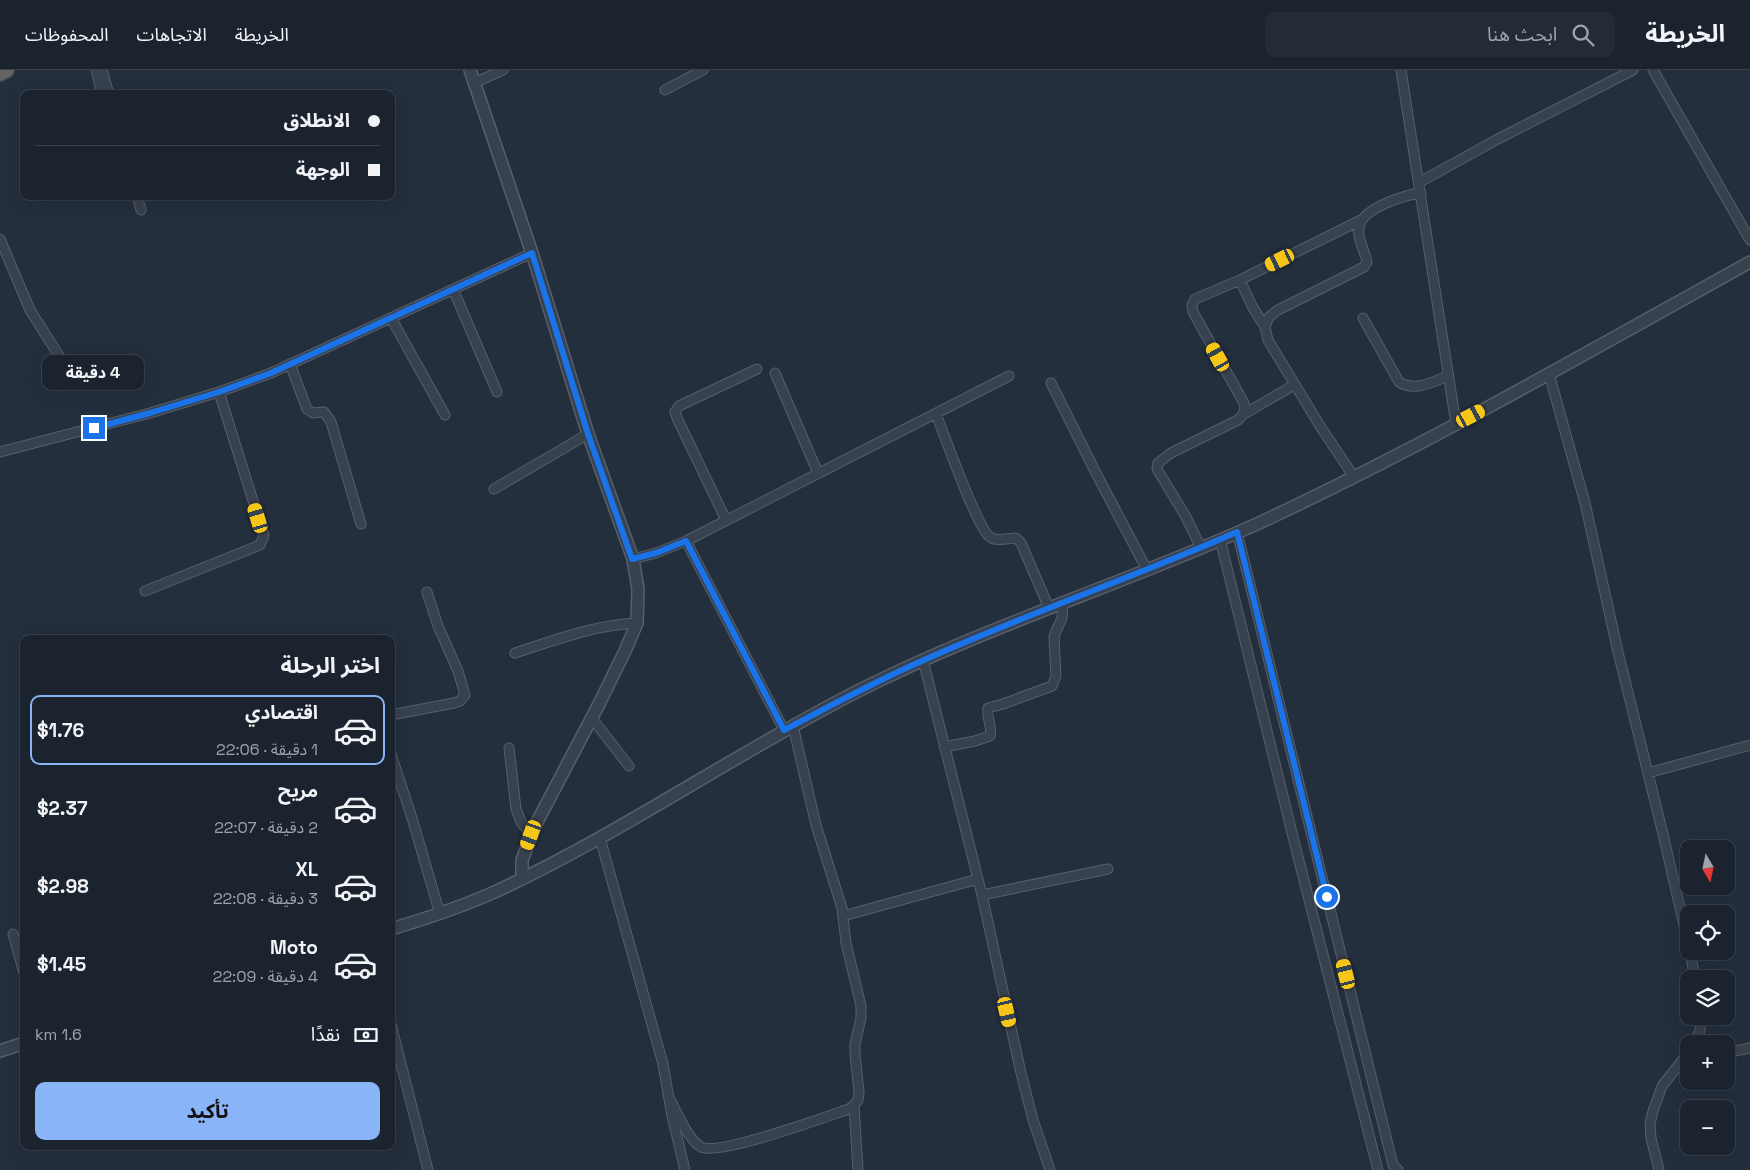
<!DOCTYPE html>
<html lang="ar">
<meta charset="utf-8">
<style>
:root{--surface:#1b232e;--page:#242b36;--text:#f1f3f6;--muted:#a0a4aa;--line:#39404a;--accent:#8ab4f8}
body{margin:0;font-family:"Space Grotesk","Noto Sans Arabic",sans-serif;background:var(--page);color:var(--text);direction:rtl;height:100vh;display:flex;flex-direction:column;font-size:19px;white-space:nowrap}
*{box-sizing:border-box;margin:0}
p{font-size:16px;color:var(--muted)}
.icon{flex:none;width:28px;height:28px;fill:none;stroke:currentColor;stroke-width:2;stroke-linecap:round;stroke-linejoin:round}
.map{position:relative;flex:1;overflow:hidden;direction:ltr}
.panel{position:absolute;left:20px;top:565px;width:375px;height:515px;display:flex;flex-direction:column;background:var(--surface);border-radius:10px;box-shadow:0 5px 20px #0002,0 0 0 1px var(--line);direction:rtl}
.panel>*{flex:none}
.banner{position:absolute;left:20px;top:20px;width:375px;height:110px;border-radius:10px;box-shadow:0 5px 20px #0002,0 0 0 1px var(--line);direction:rtl;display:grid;align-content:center;height:110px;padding:0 15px;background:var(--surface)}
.needle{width:32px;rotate:171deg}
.tools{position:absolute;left:1680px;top:770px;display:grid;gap:10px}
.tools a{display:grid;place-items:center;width:55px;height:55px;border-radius:10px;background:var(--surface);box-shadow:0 5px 20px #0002,0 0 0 1px var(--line);font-size:25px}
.end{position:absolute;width:22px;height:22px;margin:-11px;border:6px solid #1a73e8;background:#fff;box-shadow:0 0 0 2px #fff}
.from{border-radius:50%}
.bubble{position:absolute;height:35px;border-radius:10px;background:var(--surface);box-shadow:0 5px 20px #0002,0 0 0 1px var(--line);font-size:16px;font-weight:700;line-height:35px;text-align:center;direction:rtl}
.car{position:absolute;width:15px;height:30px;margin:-15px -8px;border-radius:6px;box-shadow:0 0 4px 1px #0007;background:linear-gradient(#f5c518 24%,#345 0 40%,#f5c518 0 76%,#345 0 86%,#f5c518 0)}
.banner b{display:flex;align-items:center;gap:18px;height:48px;font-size:19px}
.banner b+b{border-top:1px solid var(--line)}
.banner i{width:12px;height:12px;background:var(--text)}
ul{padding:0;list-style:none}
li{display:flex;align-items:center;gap:15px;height:70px;margin:0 10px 8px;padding:0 5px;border:2px solid transparent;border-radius:10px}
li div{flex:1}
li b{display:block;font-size:19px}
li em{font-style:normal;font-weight:700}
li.selected{border-color:var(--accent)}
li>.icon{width:45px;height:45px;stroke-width:1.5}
h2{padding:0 15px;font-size:22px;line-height:60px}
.pay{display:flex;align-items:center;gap:12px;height:55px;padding:0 15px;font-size:19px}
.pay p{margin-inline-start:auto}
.cta{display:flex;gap:10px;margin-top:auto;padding:10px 15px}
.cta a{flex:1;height:58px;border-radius:10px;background:var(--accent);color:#111;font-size:20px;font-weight:700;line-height:58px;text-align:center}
header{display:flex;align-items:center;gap:30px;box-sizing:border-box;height:70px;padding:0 25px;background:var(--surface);border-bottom:1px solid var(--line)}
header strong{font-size:24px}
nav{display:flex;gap:28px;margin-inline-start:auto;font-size:18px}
.search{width:350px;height:45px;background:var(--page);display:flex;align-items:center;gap:12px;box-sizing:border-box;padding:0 18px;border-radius:10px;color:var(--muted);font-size:19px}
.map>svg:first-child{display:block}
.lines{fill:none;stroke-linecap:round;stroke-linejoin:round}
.minor-casing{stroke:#565f6c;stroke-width:11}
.tertiary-casing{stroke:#565f6c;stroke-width:14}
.trunk-casing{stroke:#434c59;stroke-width:18}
.minor{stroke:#38414e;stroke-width:9}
.tertiary{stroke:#38414e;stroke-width:11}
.trunk{stroke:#656462;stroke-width:15}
.route{stroke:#1a73e8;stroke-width:6}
</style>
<header>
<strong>الخريطة</strong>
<div class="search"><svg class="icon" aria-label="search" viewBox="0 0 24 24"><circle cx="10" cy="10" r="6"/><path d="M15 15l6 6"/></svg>ابحث هنا</div>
<nav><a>الخريطة</a><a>الاتجاهات</a><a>المحفوظات</a></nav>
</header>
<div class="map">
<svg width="1750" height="1100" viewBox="0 0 1750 1100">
<rect width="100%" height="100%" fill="#242f3e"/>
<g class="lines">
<g class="minor-casing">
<path id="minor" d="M 96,0 L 102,24
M 102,0 L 109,24
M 1401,0 L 1456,354
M 1653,0 L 1750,170
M 474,13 L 503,0
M 665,20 L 703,0
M 1420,112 L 1496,70 L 1633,0
M 137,126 L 141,140
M 0,169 L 30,240 L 61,289
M 453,219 L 497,322
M 391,248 L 445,345
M 1363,248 L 1399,312 C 1415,322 1432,312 1448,306
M 1265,257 L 1252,236 L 1240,210 L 1361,150
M 290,294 L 307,339 L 313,343 L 324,342 L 331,352 L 361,454
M 775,303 L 818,403
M 1549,304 L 1585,433 L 1618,582 L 1663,764 L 1689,877
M 1051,313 L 1096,403 L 1147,500
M 936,344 C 945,366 976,456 990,467 C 996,472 1008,468 1016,468 L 1021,473 L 1049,538
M 1244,344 L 1294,315
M 0,382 L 150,343 L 219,322 L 271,303 L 532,183
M 1354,407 L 1320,356 L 1268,270 L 1265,257 L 1269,247 L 1278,240 L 1364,197 L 1367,192 C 1365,181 1357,169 1359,158 C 1361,138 1405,125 1421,123
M 494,419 L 588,364
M 726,450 L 677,348 L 675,342 L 679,336 L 757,299
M 1237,462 L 1393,1095 L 1398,1100
M 1220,469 L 1295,775 L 1378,1100
M 686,471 L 784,660
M 1201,478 L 1186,447 L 1157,399 L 1158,393 L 1171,383 L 1238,350 C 1244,344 1246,341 1244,333 L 1193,242 L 1192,235 L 1195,229 L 1240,210
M 633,489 L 656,483 L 686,471 L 1009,306
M 145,521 L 260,475 L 264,466 L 219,322
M 515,583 C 555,570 594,555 637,553
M 923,590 L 982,825 L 1021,1003 L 1033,1050 L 1050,1100
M 391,645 L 454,633 L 460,631 L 465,625 L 458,601 L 438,556 L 427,522
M 591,647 L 629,696
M 944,677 L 975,671 L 990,666 C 993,657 986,648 988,638 L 1003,634 L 1052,616 L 1056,606 L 1054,566 L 1062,548 L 1063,533
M 509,678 L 516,739 L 521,752 L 531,765
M 391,684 L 412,748 L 440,844
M 1648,703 L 1750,675
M 600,768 L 663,994 L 672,1046 L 685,1100
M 982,825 L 1108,799
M 843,846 L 978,809
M 13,864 L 24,903
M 1690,881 L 1695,909
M 391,954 L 428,1100
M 1694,974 L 1700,960 L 1702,946
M 1726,983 L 1750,978
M 668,1026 C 676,1040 688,1070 701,1077 C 719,1086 825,1047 849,1039 L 854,1035 L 858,1030 L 859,1022 L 855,984 L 855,974 L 861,948 L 861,936 L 846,873 L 842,838 L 816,755 L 793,656
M 854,1035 L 858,1100
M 1659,1100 L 1651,1068 L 1650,1054 L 1653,1041 L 1662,1016 L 1689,982"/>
</g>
<g class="tertiary-casing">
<path id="tertiary" d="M 470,0 L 532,183 L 588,364 L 633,489 L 638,519 L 637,553 L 625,581 L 599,634 L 536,754 L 522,790 L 522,809
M 391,859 C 428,848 464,836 499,820 C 623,762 736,683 858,621 C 988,555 1127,513 1259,453 C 1427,375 1588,282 1750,192
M 0,981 L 24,973"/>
</g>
<g class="trunk-casing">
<path id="trunk" d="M 0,3 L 6,0"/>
</g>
<use href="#minor" class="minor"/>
<use href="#tertiary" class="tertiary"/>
<use href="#trunk" class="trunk"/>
</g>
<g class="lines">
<path class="route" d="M 94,358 L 150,343 L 219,322 L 271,303 L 532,183 L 588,364 L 632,489 L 656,483 L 686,471 L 784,660 C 830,636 876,611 924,590 C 1027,544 1134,507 1237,462 L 1327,827"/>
</g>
</svg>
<div class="tools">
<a><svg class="needle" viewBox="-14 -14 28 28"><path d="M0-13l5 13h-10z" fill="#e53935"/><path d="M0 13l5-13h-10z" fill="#a0a4aa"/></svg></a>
<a><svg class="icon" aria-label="locate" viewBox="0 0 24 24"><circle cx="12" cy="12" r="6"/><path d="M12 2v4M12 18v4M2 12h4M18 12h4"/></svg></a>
<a><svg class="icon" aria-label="layers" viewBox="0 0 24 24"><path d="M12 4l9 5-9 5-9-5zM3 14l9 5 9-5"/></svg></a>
<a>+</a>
<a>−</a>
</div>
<i class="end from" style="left:1327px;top:827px"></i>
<i class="end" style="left:94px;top:358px"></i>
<div class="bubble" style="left:42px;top:285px;width:102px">4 دقيقة</div>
<i class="car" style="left:1280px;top:190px;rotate:244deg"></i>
<i class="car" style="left:1218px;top:287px;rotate:331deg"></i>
<i class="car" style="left:1471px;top:346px;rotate:62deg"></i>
<i class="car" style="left:258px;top:448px;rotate:343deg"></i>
<i class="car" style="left:531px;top:765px;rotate:200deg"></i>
<i class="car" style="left:1346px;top:904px;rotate:346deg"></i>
<i class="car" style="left:1007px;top:942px;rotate:167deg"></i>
<div class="banner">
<b><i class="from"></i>الانطلاق</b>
<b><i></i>الوجهة</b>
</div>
<section class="panel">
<h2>اختر الرحلة</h2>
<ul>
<li class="selected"><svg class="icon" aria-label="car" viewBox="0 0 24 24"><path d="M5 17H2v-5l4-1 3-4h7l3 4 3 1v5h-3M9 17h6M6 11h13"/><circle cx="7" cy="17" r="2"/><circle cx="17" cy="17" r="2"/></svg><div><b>اقتصادي</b><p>1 دقيقة · 22:06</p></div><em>$1.76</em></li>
<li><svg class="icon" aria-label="car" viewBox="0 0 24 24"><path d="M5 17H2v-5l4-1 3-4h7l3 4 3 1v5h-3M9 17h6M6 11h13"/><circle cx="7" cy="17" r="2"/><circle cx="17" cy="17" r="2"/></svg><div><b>مريح</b><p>2 دقيقة · 22:07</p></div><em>$2.37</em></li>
<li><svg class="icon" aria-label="car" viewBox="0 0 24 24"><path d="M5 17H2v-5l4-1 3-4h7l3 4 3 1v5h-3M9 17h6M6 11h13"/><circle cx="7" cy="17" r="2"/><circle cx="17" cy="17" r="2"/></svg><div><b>XL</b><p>3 دقيقة · 22:08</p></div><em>$2.98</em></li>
<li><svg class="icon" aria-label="car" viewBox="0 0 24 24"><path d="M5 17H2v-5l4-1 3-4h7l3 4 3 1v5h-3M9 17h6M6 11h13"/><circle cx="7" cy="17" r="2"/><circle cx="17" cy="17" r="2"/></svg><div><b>Moto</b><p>4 دقيقة · 22:09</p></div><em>$1.45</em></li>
</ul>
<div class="pay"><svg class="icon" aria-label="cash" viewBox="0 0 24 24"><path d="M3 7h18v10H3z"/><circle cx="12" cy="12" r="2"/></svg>نقدًا<p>1.6 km</p></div>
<div class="cta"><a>تأكيد</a></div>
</section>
</div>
